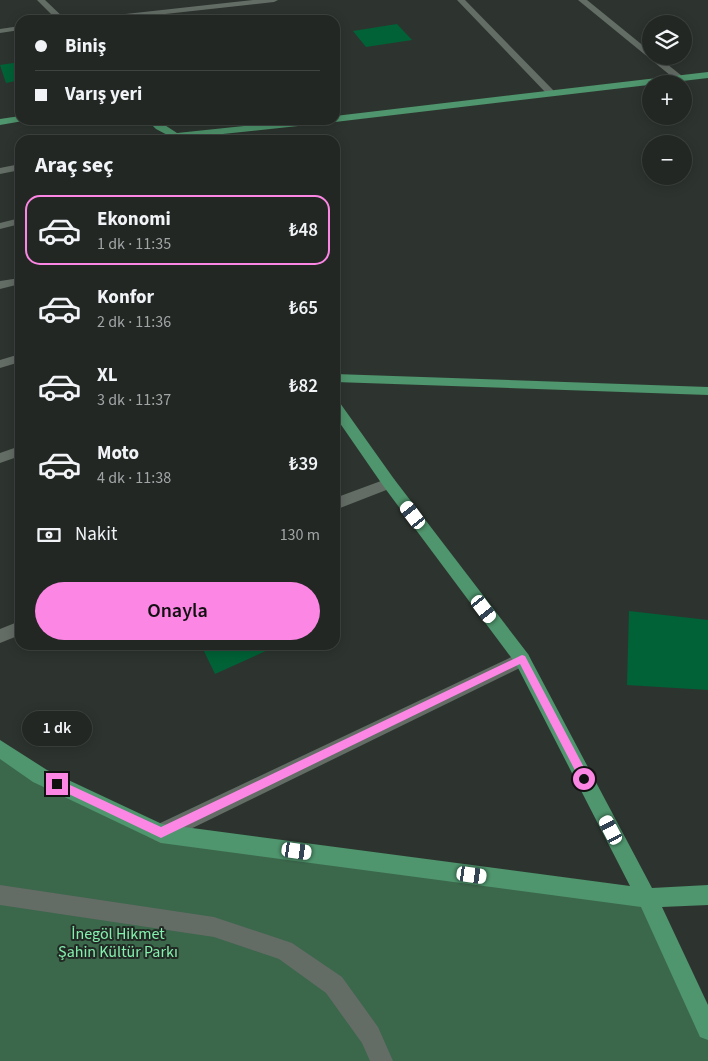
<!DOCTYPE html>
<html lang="tr">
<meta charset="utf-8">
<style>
:root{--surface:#222723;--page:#2a2f2b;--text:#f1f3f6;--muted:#a2a5a6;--line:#3f4441;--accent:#fc86e4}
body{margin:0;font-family:"Source Sans 3",sans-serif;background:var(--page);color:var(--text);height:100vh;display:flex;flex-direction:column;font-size:19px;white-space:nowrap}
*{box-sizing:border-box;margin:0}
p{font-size:16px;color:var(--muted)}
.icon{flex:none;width:28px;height:28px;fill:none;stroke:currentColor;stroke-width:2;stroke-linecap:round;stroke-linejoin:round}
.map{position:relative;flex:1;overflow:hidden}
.details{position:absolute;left:15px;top:135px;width:325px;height:515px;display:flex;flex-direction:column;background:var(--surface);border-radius:15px;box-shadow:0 2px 12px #0003,0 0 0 1px var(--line)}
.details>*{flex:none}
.top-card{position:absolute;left:15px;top:15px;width:325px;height:110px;border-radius:15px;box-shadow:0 2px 12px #0003,0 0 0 1px var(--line);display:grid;align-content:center;height:110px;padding:0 20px;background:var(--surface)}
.tools{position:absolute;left:642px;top:15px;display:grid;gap:10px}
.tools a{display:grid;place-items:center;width:50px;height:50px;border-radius:50%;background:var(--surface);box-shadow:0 2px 12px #0003,0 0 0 1px var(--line);font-size:25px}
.end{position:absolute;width:22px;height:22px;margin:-11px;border:6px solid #fc86e4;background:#111;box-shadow:0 0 0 2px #111}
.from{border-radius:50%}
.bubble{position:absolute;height:35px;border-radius:18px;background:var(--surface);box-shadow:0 2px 12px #0003,0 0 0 1px var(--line);font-size:16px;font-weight:600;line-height:35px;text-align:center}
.car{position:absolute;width:15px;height:30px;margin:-15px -8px;border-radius:6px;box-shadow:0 0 4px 1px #0007;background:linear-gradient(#fff 24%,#345 0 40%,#fff 0 76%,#345 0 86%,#fff 0)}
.top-card b{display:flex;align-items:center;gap:18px;height:48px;font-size:19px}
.top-card b+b{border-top:1px solid var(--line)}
.top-card i{width:12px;height:12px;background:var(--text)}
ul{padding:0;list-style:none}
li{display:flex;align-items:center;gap:15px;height:70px;margin:0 10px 8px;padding:0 10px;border:2px solid transparent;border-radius:15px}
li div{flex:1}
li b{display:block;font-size:19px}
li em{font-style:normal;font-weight:600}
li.on{border-color:var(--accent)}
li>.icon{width:45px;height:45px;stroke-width:1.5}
h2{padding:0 20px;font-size:22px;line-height:60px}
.pay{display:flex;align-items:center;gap:12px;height:55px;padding:0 20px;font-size:19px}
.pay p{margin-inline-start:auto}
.cta{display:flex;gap:10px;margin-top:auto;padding:10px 20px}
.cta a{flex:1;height:58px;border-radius:30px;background:var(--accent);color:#111;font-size:20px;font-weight:600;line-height:58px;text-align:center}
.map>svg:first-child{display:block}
.green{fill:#3b674b}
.building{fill:#006236}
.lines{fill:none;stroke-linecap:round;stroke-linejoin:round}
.minor{fill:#646c66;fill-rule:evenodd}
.major{fill:#4f956d;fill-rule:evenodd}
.route{fill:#fc86e4}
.labels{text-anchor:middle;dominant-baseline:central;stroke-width:4;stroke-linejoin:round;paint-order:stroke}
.near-park-label{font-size:16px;fill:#83f0ad;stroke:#232a25}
</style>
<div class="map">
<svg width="708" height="1061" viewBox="0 0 708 1061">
<rect width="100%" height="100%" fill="#2d342f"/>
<path class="green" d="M 0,749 L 161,833 L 647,898 L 708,1029 L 708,1061 L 0,1061 Z"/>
<path class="building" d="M 397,24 L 412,40 L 366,47 L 353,31 Z
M 20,62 L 20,80 L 6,83 L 0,65 Z
M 629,611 L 708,620 L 708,690 L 627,685 Z
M 201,645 L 279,645 L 215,674 Z"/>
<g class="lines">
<path class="minor" d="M 37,0 L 45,0 L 66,20 L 57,20 Z
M 253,0 L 278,0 L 274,2 L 111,20 L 85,20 L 89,18 Z
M 457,0 L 465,0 L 553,90 L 553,94 L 547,94 Z
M 578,0 L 587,0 L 651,52 L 651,56 L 657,56 L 682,76 L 682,80 L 676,80 Z
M 20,26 L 20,30 L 0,33 L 0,29 Z
M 175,133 L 180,136 L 178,138 L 148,140 Z
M 20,164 L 20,170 L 0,174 L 0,168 Z
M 20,218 L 20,224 L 0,229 L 0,223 Z
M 20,278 L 20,284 L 0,289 L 0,281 Z
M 20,354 L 20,362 L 0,368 L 0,360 Z
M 20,446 L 20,456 L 0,463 L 0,453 Z
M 389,478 L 394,479 L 396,483 L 394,487 L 335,510 L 335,498 Z
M 20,621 L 20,635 L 0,643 L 0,629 Z
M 522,652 L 528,654 L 530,659 L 528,664 L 168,840 L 161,843 L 154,840 L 151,833 L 154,826 Z
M 0,885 L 214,917 L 292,943 L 342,977 L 378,1027 L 393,1061 L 370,1061 L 362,1043 L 326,993 L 279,959 L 214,937 L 0,905 Z"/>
<path class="major" d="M 708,72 L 708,78 L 335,122 L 331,120 L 335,120 L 335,116 Z
M 20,116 L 20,120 L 23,121 L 0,125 L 0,119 Z
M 147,120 L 157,120 L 177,133 L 300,120 L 331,120 L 326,123 L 175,139 L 156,129 Z
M 335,374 L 708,387 L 708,395 L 335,382 Z
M 335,401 L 340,403 L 394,479 L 528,654 L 652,888 L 708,885 L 708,905 L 662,907 L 708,1005 L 708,1040 L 700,1037 L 641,907 L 161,843 L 33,782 L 0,759 L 0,740 L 47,770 L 162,824 L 630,886 L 516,664 L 384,487 L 335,416 Z"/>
</g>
<path class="route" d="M 522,655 L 525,656 L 588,775 L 588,782 L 581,782 L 520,664 L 161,838 L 54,787 L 52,784 L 57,779 L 161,827 Z"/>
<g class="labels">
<g class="near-park-label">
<text x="118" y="934">İnegöl Hikmet<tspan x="118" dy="18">Şahin Kültür Parkı</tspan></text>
</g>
</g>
</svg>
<div class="tools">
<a><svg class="icon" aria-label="layers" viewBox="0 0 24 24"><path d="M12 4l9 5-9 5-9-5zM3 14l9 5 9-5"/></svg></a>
<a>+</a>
<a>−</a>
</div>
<i class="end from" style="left:584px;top:779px"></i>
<i class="end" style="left:57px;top:784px"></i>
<div class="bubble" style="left:22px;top:711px;width:70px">1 dk</div>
<i class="car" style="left:413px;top:515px;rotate:323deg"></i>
<i class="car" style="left:484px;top:609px;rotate:143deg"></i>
<i class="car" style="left:611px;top:830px;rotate:332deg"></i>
<i class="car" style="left:297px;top:851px;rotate:98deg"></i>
<i class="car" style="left:472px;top:875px;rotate:98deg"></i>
<div class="top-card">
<b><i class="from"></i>Biniş</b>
<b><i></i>Varış yeri</b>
</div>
<section class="details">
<h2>Araç seç</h2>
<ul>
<li class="on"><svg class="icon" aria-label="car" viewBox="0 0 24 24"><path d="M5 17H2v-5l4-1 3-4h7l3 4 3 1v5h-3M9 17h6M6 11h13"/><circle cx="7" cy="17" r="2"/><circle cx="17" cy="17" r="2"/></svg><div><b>Ekonomi</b><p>1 dk · 11:35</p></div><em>₺48</em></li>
<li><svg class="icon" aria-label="car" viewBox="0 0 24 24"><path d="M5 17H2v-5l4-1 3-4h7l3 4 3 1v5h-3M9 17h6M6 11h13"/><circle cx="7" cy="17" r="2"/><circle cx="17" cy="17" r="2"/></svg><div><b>Konfor</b><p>2 dk · 11:36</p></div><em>₺65</em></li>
<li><svg class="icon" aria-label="car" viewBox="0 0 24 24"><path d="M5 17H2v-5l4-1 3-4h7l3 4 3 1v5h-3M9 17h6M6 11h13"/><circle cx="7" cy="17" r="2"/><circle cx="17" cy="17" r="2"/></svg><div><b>XL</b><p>3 dk · 11:37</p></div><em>₺82</em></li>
<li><svg class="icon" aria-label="car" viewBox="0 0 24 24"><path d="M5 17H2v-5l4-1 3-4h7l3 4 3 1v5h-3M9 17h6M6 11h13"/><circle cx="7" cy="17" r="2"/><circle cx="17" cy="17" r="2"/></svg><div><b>Moto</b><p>4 dk · 11:38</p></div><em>₺39</em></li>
</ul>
<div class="pay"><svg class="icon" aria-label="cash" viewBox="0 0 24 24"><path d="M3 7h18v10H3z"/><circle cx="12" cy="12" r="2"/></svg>Nakit<p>130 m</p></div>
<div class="cta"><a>Onayla</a></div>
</section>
</div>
